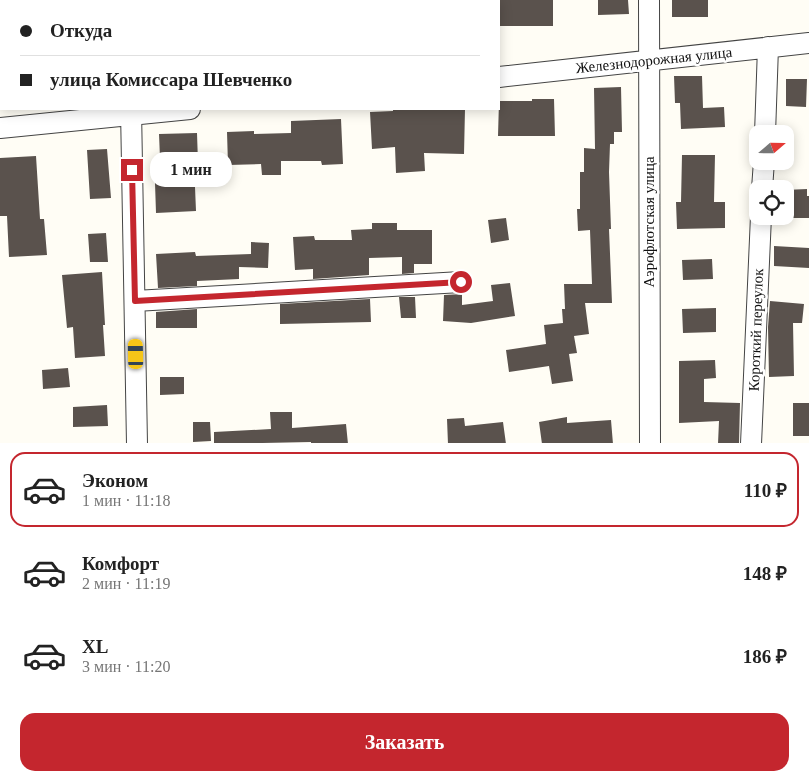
<!DOCTYPE html>
<html lang="ru">
<meta charset="utf-8">
<style>
:root{--surface:#fff;--page:#f6f6f6;--text:#222;--muted:#767676;--line:#e0e0e0;--accent:#c4262e}
body{margin:0;font-family:Georgia,serif;background:var(--page);color:var(--text);height:100vh;display:flex;flex-direction:column;font-size:19px;white-space:nowrap}
*{box-sizing:border-box;margin:0}
p{font-size:16px;color:var(--muted)}
.icon{flex:none;width:28px;height:28px;fill:none;stroke:currentColor;stroke-width:2;stroke-linecap:round;stroke-linejoin:round}
.map{position:relative;height:443px;overflow:hidden}
.sheet{display:flex;flex-direction:column;background:var(--surface);flex:1}
.sheet>*{flex:none}
.hud{position:absolute;left:0px;top:0px;width:500px;height:110px;box-shadow:0 2px 12px #0003;display:grid;align-content:center;height:110px;padding:0 20px;background:var(--surface)}
.needle{width:32px;rotate:70deg}
.buttons{position:absolute;left:749px;top:125px;display:grid;gap:10px}
.buttons a{display:grid;place-items:center;width:45px;height:45px;border-radius:10px;background:var(--surface);box-shadow:0 2px 12px #0003;font-size:25px}
.end{position:absolute;width:22px;height:22px;margin:-11px;border:6px solid #c4262e;background:#fff;box-shadow:0 0 0 2px #fff}
.from{border-radius:50%}
.bubble{position:absolute;height:35px;border-radius:15px;background:var(--surface);box-shadow:0 2px 12px #0003;font-size:16px;font-weight:700;line-height:35px;text-align:center}
.car{position:absolute;width:15px;height:30px;margin:-15px -8px;border-radius:6px;box-shadow:0 0 4px 1px #0007;background:linear-gradient(#f5c518 24%,#345 0 40%,#f5c518 0 76%,#345 0 86%,#f5c518 0)}
.hud b{display:flex;align-items:center;gap:18px;height:48px;font-size:19px}
.hud b+b{border-top:1px solid var(--line)}
.hud i{width:12px;height:12px;background:var(--text)}
ul{padding:9px 0 0;list-style:none}
li{display:flex;align-items:center;gap:15px;height:75px;margin:0 10px 8px;padding:0 10px;border:2px solid transparent;border-radius:15px}
li div{flex:1}
li b{display:block;font-size:19px}
li em{font-style:normal;font-weight:700}
li.active{border-color:var(--accent)}
li>.icon{width:45px;height:45px;stroke-width:1.5}
.cta{display:flex;gap:10px;margin-top:auto;padding:10px 20px}
.cta a{flex:1;height:58px;border-radius:15px;background:var(--accent);color:#fff;font-size:20px;font-weight:700;line-height:58px;text-align:center}
.map>svg:first-child{display:block}
.building{fill:#5a524d}
.lines{fill:none;stroke-linecap:round;stroke-linejoin:round}
.minor-casing{stroke:#444;stroke-width:22}
.minor{stroke:#fff;stroke-width:20}
.route{stroke:#c4262e;stroke-width:6}
.labels{text-anchor:middle;dominant-baseline:central;stroke-width:5;stroke-linejoin:round;paint-order:stroke}
.street-label{font-size:15px;fill:#111;stroke:#fff}
</style>
<div class="map">
<svg width="809" height="444" viewBox="0 0 809 444">
<rect width="100%" height="100%" fill="#fffdf5"/>
<path class="building" d="M 500,0 L 553,0 L 553,26 L 499,26 Z
M 598,0 L 628,0 L 629,14 L 598,15 Z
M 672,0 L 708,0 L 708,17 L 672,17 Z
M 674,76 L 702,76 L 703,108 L 724,107 L 725,127 L 681,129 L 680,103 L 675,103 Z
M 786,79 L 807,79 L 806,107 L 786,106 Z
M 621,87 L 622,132 L 614,132 L 614,144 L 610,144 L 609,172 L 611,229 L 609,229 L 612,303 L 585,303 L 589,334 L 574,336 L 577,353 L 569,354 L 573,381 L 552,384 L 549,366 L 509,372 L 506,350 L 546,344 L 544,325 L 563,323 L 562,309 L 565,309 L 564,284 L 592,284 L 590,230 L 578,231 L 577,209 L 580,209 L 580,172 L 584,172 L 584,148 L 595,149 L 594,88 Z
M 532,99 L 554,99 L 555,136 L 498,136 L 499,101 L 532,101 Z
M 393,109 L 465,109 L 464,154 L 424,153 L 425,171 L 396,173 L 395,147 L 372,149 L 370,112 L 393,111 Z
M 341,119 L 343,164 L 322,165 L 321,161 L 281,161 L 281,175 L 262,175 L 261,164 L 228,165 L 227,132 L 254,131 L 254,134 L 291,133 L 291,121 Z
M 197,133 L 198,163 L 194,163 L 196,211 L 156,213 L 155,183 L 161,182 L 159,134 Z
M 107,149 L 111,198 L 90,199 L 87,150 Z
M 682,155 L 715,155 L 714,202 L 725,202 L 725,228 L 677,229 L 676,202 L 681,202 Z
M 36,156 L 40,219 L 44,219 L 47,255 L 9,257 L 7,216 L 0,216 L 0,158 Z
M 807,189 L 807,196 L 809,196 L 809,218 L 786,218 L 785,190 Z
M 506,218 L 509,240 L 491,243 L 488,220 Z
M 372,223 L 397,223 L 397,230 L 432,230 L 432,264 L 414,264 L 414,273 L 402,274 L 402,257 L 369,258 L 369,275 L 313,279 L 313,269 L 295,270 L 293,237 L 314,236 L 315,240 L 352,240 L 351,230 L 372,229 Z
M 106,233 L 108,262 L 90,262 L 88,234 Z
M 251,242 L 269,243 L 268,268 L 239,267 L 239,279 L 197,281 L 197,286 L 158,288 L 156,254 L 195,252 L 196,256 L 251,254 Z
M 774,246 L 809,248 L 809,268 L 774,266 Z
M 712,259 L 713,279 L 683,280 L 682,260 Z
M 102,272 L 105,325 L 103,325 L 105,356 L 75,358 L 73,327 L 67,328 L 62,275 Z
M 510,283 L 515,316 L 471,323 L 443,321 L 444,295 L 462,294 L 462,305 L 493,301 L 491,285 Z
M 399,297 L 415,297 L 416,318 L 401,318 Z
M 370,299 L 371,322 L 280,324 L 280,304 Z
M 770,301 L 804,304 L 802,323 L 793,323 L 794,376 L 769,377 L 768,327 Z
M 716,308 L 716,332 L 683,333 L 682,309 Z
M 197,309 L 197,328 L 156,328 L 156,312 Z
M 715,360 L 716,378 L 704,379 L 704,402 L 740,403 L 739,444 L 718,444 L 719,421 L 679,423 L 679,361 Z
M 68,368 L 70,387 L 43,389 L 42,370 Z
M 160,377 L 184,377 L 184,394 L 160,395 Z
M 793,403 L 809,403 L 809,436 L 793,436 Z
M 107,405 L 108,426 L 73,427 L 73,407 Z
M 270,412 L 292,412 L 292,428 L 346,424 L 348,444 L 311,444 L 311,442 L 214,444 L 214,432 L 271,429 Z
M 567,417 L 567,423 L 611,420 L 613,444 L 542,444 L 539,422 Z
M 464,418 L 465,426 L 503,422 L 506,444 L 448,444 L 447,419 Z
M 193,422 L 210,422 L 211,441 L 193,442 Z"/>
<g class="lines">
<g class="minor-casing">
<path id="minor" d="M 130,0 L 130,1
M 649,0 L 650,444
M 499,77 L 809,43
M 131,109 L 137,444
M 0,128 L 190,109
M 765,134 L 768,47
M 762,189 L 764,161
M 135,301 L 461,282
M 751,444 L 761,216"/>
</g>
<use href="#minor" class="minor"/>
</g>
<g class="lines">
<path class="route" d="M 132,170 L 135,301 L 461,282"/>
</g>
<g class="labels">
<g class="street-label">
<text transform="translate(654 60) rotate(-6)">Железнодорожная улица</text>
<text transform="translate(649 222) rotate(-90)">Аэрофлотская улица</text>
<text transform="translate(756 330) rotate(-88)">Короткий переулок</text>
</g>
</g>
</svg>
<div class="buttons">
<a><svg class="needle" viewBox="-14 -14 28 28"><path d="M0-13l5 13h-10z" fill="#e53935"/><path d="M0 13l5-13h-10z" fill="#767676"/></svg></a>
<a><svg class="icon" aria-label="locate" viewBox="0 0 24 24"><circle cx="12" cy="12" r="6"/><path d="M12 2v4M12 18v4M2 12h4M18 12h4"/></svg></a>
</div>
<i class="end from" style="left:461px;top:282px"></i>
<i class="end" style="left:132px;top:170px"></i>
<div class="bubble" style="left:150px;top:152px;width:82px">1 мин</div>
<i class="car" style="left:136px;top:354px;rotate:359deg"></i>
<div class="hud">
<b><i class="from"></i>Откуда</b>
<b><i></i>улица Комиссара Шевченко</b>
</div>
</div>
<section class="sheet">
<ul>
<li class="active"><svg class="icon" aria-label="car" viewBox="0 0 24 24"><path d="M5 17H2v-5l4-1 3-4h7l3 4 3 1v5h-3M9 17h6M6 11h13"/><circle cx="7" cy="17" r="2"/><circle cx="17" cy="17" r="2"/></svg><div><b>Эконом</b><p>1 мин · 11:18</p></div><em>110 ₽</em></li>
<li><svg class="icon" aria-label="car" viewBox="0 0 24 24"><path d="M5 17H2v-5l4-1 3-4h7l3 4 3 1v5h-3M9 17h6M6 11h13"/><circle cx="7" cy="17" r="2"/><circle cx="17" cy="17" r="2"/></svg><div><b>Комфорт</b><p>2 мин · 11:19</p></div><em>148 ₽</em></li>
<li><svg class="icon" aria-label="car" viewBox="0 0 24 24"><path d="M5 17H2v-5l4-1 3-4h7l3 4 3 1v5h-3M9 17h6M6 11h13"/><circle cx="7" cy="17" r="2"/><circle cx="17" cy="17" r="2"/></svg><div><b>XL</b><p>3 мин · 11:20</p></div><em>186 ₽</em></li>
</ul>
<div class="cta"><a>Заказать</a></div>
</section>
